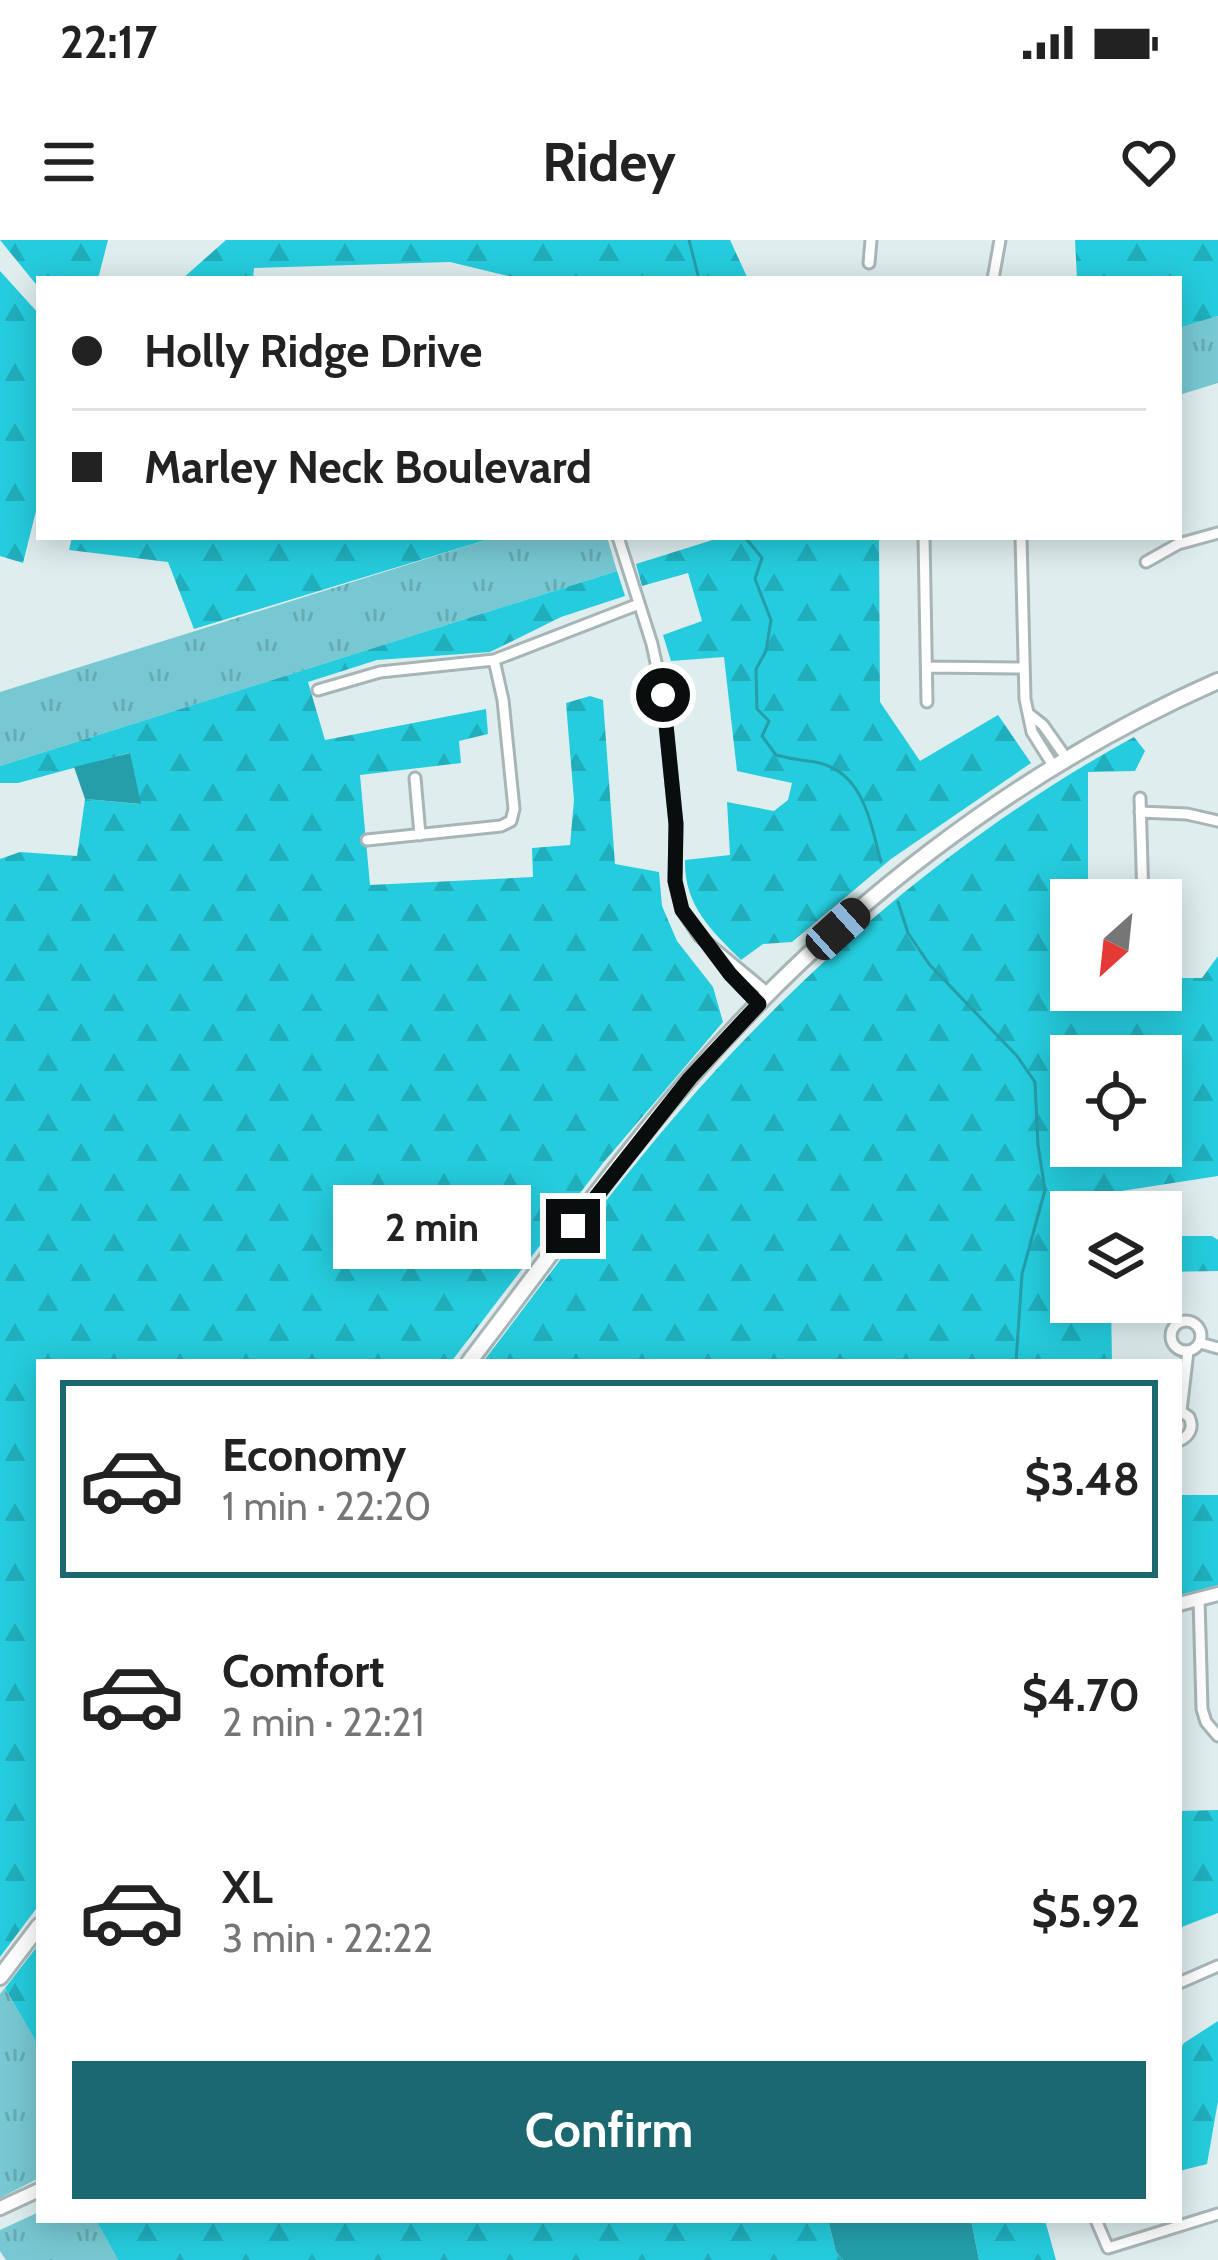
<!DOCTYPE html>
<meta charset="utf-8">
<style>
:root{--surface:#fff;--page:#f2f2f2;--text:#222;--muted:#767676;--line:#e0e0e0;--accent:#1c6870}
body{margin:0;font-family:Cabin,sans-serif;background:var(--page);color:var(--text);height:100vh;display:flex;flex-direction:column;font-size:45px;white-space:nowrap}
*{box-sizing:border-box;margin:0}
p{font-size:39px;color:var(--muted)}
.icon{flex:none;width:66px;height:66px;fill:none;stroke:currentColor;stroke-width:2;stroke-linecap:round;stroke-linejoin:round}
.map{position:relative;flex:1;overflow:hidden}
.side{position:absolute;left:36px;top:1119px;width:1146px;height:864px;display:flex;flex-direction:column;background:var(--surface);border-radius:0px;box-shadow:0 6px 30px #0003}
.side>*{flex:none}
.banner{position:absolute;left:36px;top:36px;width:1146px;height:264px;border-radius:0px;box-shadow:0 6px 30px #0003;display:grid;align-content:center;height:264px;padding:0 36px;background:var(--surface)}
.needle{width:78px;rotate:207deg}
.tools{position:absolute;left:1050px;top:639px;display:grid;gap:24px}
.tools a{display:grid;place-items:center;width:132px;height:132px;border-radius:0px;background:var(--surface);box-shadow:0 6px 30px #0003;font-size:60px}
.end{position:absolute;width:54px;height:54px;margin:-27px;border:15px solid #090d0e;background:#fff;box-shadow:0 0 0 6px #fff}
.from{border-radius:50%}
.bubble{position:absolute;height:84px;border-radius:0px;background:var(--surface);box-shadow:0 6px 30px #0003;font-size:39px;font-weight:800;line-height:84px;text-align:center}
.car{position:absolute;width:36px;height:72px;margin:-36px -18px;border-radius:15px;box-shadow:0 0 9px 3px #0007;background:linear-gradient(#222 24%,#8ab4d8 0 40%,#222 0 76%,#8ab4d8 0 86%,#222 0)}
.banner b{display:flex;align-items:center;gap:42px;height:114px;font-size:45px}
.banner b+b{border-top:3px solid var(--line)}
.banner i{width:30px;height:30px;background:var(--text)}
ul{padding:21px 0 0;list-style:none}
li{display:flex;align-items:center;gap:36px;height:198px;margin:0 24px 18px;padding:0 12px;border:6px solid transparent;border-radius:0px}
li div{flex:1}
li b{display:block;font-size:45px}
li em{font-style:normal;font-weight:800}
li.selected{border-color:var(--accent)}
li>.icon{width:108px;height:108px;stroke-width:1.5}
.button{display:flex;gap:24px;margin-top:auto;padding:24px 36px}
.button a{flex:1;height:138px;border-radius:0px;background:var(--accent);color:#fff;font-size:48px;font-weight:800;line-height:138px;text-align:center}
.status{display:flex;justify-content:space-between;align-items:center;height:84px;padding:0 60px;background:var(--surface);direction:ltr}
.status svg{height:33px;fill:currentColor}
header{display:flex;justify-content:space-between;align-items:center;height:156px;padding:0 36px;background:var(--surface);font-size:54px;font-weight:800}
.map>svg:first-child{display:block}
.grass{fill:url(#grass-tufts)}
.forest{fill:url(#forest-firs);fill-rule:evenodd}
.water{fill:#259eaa}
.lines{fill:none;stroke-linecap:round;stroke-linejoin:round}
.stream{stroke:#259eaa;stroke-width:3}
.minor-casing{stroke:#a8b5b7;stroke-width:15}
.tertiary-casing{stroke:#a8b5b7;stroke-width:18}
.secondary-casing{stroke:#a8b5b7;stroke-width:20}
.minor{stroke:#fff;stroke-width:9}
.tertiary{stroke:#fff;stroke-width:12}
.secondary{stroke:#fff;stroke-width:14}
.route{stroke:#090d0e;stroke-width:15}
</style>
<div class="status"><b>22:17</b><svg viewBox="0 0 49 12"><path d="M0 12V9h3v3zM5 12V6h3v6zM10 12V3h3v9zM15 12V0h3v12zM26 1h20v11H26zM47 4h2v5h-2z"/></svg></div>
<header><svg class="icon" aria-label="menu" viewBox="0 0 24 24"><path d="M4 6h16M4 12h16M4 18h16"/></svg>Ridey<svg class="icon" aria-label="heart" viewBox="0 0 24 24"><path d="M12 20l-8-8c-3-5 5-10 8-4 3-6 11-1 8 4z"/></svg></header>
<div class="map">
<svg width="1218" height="2020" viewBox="0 0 1218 2020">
<defs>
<pattern id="grass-tufts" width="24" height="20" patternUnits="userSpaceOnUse" patternTransform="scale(3)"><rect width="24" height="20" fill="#77c8d2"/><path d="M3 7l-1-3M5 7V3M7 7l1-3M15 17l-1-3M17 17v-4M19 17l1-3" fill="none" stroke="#66abb3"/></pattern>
<pattern id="forest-firs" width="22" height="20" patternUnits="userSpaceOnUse" patternTransform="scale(3)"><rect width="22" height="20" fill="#25ccdd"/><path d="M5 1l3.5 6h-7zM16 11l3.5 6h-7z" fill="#20aebc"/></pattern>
</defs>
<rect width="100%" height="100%" fill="#deedee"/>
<path class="grass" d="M 1218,76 L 1218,143 L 1179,155 L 1179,88 Z
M 496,297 L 607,297 L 617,331 L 0,526 L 0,452 Z
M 5,1748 L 39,1807 L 39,1938 L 0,1958 L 0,1754 Z
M 39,1972 L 39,1980 L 96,1980 L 118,2020 L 6,2020 L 0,2011 L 0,1990 Z"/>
<path class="forest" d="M 0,0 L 108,0 L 98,39 L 39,39 L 39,48 Z
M 226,0 L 730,0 L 748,39 L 520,39 L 450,22 L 254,28 L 253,39 L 182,39 Z
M 1075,0 L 1218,0 L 1218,76 L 1179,88 L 1179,39 L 1077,39 Z
M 0,31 L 39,74 L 39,259 L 23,323 L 0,316 Z
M 72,297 L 496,297 L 194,389 L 168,322 L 69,310 Z
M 722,297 L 879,297 L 880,462 L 920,521 L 998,475 L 1031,523 L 891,619 L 792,702 L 763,704 L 741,720 C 711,690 684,665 685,620 L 730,615 L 727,562 L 774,571 L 788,560 L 792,543 L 737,531 L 724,417 L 671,421 L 663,395 L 702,381 L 688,333 L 642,346 L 636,324 Z
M 617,331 L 625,356 L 561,377 L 490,412 L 377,420 L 308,442 L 325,500 L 486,469 L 488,494 L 459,501 L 461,523 L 360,535 L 370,645 L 533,637 L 532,608 L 570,605 L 574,560 L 566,463 L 590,456 L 603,460 L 615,624 L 659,632 L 662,666 L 677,701 L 713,747 L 723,782 L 603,923 L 451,1122 L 39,1122 L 39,1665 L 0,1717 L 0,619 L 20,612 L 77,616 L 85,559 L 140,564 L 129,513 L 18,543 L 0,543 L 0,526 Z
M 1134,497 L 1145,511 L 1135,531 L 1088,532 L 1088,660 L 1071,660 L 1071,750 L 1161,750 L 1161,738 L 1202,738 L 1218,716 L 1218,936 L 1115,952 L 1112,972 L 1071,972 L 1071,1062 L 1111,1062 L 1112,1122 L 483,1122 C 553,1030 621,937 697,851 C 821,712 971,586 1134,497 ZM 1071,816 L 1161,816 L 1161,906 L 1071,906 Z
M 1161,996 L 1212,996 L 1218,1000 L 1218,1031 L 1161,1032 Z
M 1179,1255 L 1218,1255 L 1218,1345 L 1179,1356 Z
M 1218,1570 L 1218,1673 L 1179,1688 L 1179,1571 Z
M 39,1704 L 39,1807 L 5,1748 Z
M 1218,1781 L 1218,1861 L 1207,1924 L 1179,1931 L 1179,1811 L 1184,1803 Z
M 96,1980 L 828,1980 L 836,2012 L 843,2020 L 118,2020 Z
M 971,1980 L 1045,1980 L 1056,2020 L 979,2020 Z"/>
<path class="water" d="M 130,513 L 141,564 L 85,559 L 74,527 Z
M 828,1980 L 971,1980 L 979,2020 L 843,2020 L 836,2012 Z"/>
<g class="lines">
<path class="stream" d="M 689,0 L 699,39
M 745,297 L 762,318 L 755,339 L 771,380 L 766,411 L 756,429 L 757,469 L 769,481 L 762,496 L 776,515 C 790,519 801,520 815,522 C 864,531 870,582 881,622
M 898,662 L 908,693 L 929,724 L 1017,816 L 1035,842 L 1038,905 L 1045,950 L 1022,1034 L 1016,1122"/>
<g class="minor-casing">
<path id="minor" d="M 869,23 L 871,0
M 993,39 L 1000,0
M 618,297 L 652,404 L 663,455 L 676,584 L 675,641 L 682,670 L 699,696 L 769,754
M 924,297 L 927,462
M 1021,297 L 1025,459 L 1032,492 L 1054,527
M 1146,322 L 1178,304 L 1218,293
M 927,427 L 1023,428
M 318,450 L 380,432 L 494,420 L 639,364
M 1029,474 L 1043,485 L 1067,519
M 415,538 L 420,595
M 1140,558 L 1143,660
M 1140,572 L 1187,574 L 1218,581
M 367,600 L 501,586 L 511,581 L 514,569 L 503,460 L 494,420
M 720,716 L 730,734 L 759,764
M1171 1096a15 15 0 1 1 30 0a15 15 0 1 1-30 0Z
M 1200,1103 L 1218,1108
M 1179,1170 L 1189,1177 C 1194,1187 1190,1196 1179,1201
M 1181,1171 L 1188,1111
M 1199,1359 L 1202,1469 L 1206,1482 L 1218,1496
M 1179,1743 L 1218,1726
M 1096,1980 L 1108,2008 L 1218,1974"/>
</g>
<g class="tertiary-casing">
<path id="tertiary" d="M 1179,1364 L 1218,1354
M 0,1968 L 39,1950"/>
</g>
<g class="secondary-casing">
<path id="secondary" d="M 469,1122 C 541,1028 611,930 688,840 C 832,673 1015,530 1218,441
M 0,1737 L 39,1686"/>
</g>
<use href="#minor" class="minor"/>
<use href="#tertiary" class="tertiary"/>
<use href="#secondary" class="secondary"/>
</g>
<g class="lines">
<path class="route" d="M 573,986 L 690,838 L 759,764 L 730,734 L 682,670 L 675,641 L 676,584 L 663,455"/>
</g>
</svg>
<div class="tools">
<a><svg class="needle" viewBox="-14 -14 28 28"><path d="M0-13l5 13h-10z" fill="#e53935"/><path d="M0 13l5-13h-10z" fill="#767676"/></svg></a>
<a><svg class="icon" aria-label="locate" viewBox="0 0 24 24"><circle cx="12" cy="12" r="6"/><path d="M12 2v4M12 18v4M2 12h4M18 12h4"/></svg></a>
<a><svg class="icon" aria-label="layers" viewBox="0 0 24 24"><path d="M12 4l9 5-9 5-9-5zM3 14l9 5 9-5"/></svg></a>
</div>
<i class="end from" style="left:663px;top:455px"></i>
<i class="end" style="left:573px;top:986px"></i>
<div class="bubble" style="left:333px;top:945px;width:198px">2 min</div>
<i class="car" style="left:838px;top:689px;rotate:48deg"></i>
<div class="banner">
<b><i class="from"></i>Holly Ridge Drive</b>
<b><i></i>Marley Neck Boulevard</b>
</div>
<section class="side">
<ul>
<li class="selected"><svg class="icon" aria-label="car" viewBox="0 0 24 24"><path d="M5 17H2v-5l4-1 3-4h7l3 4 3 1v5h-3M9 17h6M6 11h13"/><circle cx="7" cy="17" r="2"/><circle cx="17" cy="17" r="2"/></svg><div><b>Economy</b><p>1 min · 22:20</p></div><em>$3.48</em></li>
<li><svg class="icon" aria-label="car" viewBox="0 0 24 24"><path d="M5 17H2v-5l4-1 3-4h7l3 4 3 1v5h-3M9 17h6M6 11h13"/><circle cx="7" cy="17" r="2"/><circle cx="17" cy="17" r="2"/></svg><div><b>Comfort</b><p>2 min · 22:21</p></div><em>$4.70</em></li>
<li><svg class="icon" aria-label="car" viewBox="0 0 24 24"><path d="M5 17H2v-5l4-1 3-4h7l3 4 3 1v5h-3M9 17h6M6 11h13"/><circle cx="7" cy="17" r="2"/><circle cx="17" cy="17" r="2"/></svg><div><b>XL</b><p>3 min · 22:22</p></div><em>$5.92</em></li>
</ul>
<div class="button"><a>Confirm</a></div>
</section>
</div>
